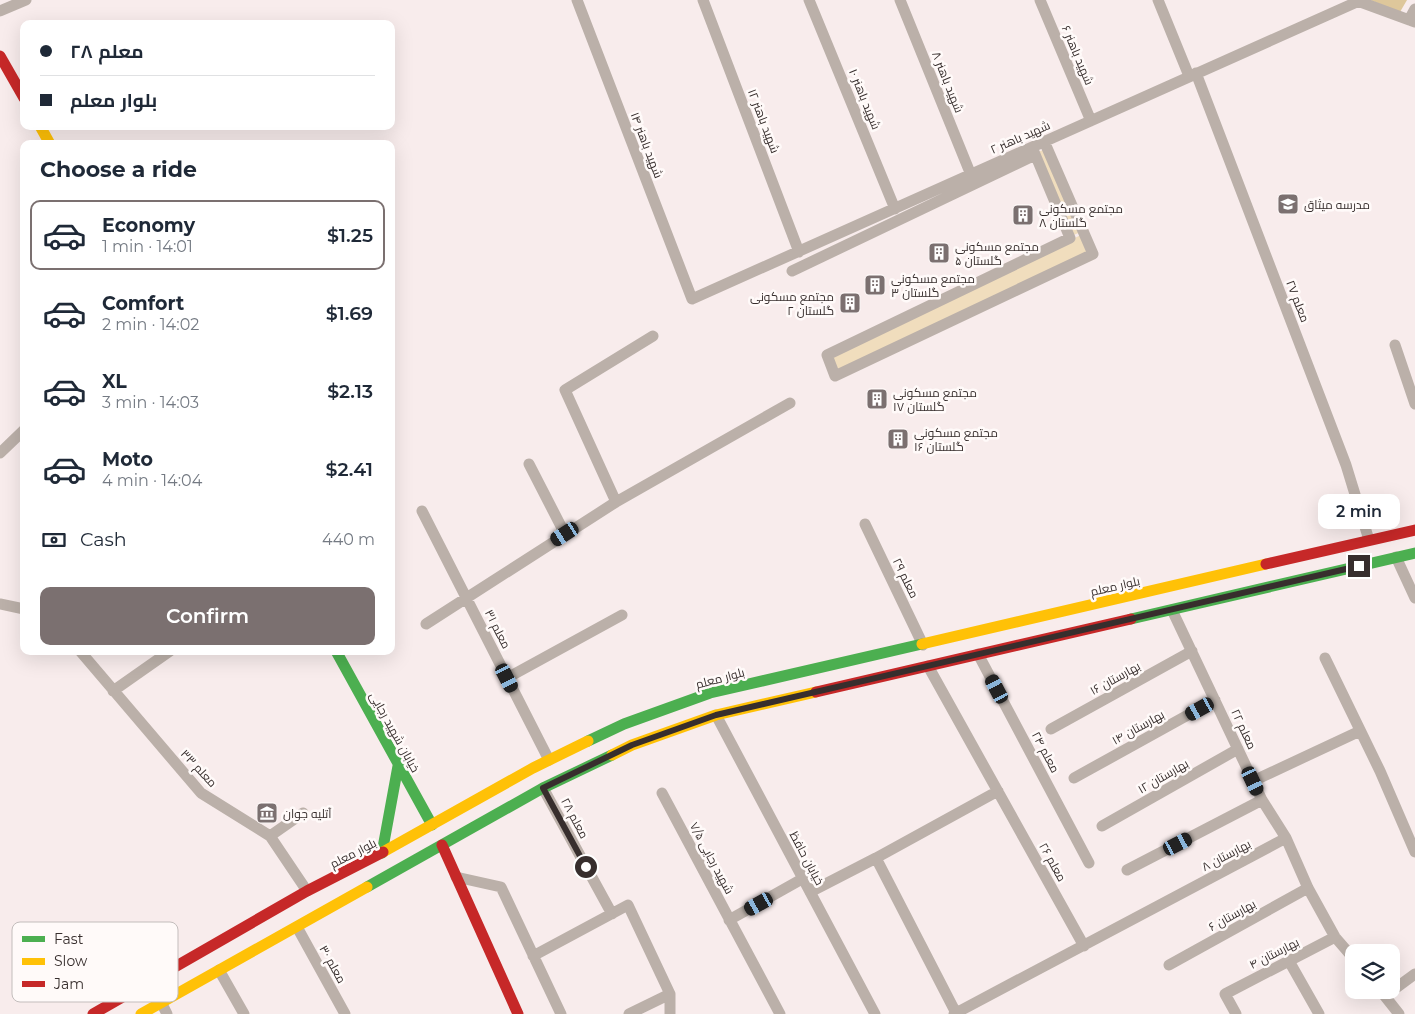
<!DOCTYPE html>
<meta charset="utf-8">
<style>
:root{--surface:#fff;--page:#f2f2f3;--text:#1f2937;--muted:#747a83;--line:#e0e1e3;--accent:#7b7070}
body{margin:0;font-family:Montserrat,Cairo,sans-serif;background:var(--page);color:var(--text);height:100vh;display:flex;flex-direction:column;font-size:19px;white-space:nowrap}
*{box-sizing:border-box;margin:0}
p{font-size:16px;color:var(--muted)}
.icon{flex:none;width:28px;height:28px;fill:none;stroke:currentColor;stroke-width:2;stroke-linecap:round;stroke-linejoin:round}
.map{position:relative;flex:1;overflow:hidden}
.details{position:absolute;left:20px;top:140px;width:375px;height:515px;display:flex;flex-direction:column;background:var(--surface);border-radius:10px;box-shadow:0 5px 20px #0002}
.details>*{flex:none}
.banner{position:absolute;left:20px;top:20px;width:375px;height:110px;border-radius:10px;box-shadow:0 5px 20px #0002;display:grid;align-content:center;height:110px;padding:0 20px;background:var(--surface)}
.buttons{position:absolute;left:1345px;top:944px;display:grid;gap:10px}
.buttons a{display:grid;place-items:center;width:55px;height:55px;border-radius:10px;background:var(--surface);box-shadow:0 5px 20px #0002;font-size:25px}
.end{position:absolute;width:22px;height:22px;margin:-11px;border:6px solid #372e2d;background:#fff;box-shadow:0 0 0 2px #fff}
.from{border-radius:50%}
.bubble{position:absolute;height:35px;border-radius:10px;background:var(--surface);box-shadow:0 5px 20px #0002;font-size:16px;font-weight:600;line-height:35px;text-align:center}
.car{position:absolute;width:15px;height:30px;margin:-15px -8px;border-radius:6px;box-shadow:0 0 4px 1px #0007;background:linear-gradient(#222 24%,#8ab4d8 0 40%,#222 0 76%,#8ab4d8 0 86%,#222 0)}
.banner b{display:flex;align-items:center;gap:18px;height:48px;font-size:19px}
.banner b+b{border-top:1px solid var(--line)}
.banner i{width:12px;height:12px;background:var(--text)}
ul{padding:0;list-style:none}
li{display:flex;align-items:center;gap:15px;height:70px;margin:0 10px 8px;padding:0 10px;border:2px solid transparent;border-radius:10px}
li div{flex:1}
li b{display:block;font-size:19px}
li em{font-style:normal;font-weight:600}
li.on{border-color:var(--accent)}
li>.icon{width:45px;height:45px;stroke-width:1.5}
h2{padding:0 20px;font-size:22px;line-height:60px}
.pay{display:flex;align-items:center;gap:12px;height:55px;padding:0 20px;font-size:19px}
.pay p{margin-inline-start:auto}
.button{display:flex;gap:10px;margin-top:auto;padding:10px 20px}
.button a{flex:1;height:58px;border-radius:10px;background:var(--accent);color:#fff;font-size:20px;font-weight:600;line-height:58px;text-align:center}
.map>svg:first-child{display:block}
.green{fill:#f0ddbd}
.forest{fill:#dec79b}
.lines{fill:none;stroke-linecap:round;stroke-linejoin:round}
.street{stroke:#bbb0a9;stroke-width:11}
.fast{stroke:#4caf50;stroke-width:11}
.slow{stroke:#ffc107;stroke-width:11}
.jam{stroke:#c62828;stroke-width:11}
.route{stroke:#372e2d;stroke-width:6}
.labels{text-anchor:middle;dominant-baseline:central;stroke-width:5;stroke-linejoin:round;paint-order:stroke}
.street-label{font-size:12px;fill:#372e2d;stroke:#fffaf9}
.poi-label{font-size:12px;fill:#372e2d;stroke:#fffaf9;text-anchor:start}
.key{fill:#fffaf9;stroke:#c3bdbc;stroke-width:1}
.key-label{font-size:14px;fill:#372e2d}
</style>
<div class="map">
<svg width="1415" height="1014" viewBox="0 0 1415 1014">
<rect width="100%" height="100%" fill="#f8ecec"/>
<path class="green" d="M 1045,149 L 1081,232 L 1071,236 L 1036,153 Z
M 1083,234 L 1090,253 L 836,374 L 829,356 Z"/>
<path class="forest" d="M 1370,0 L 1407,0 L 1400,12 Z"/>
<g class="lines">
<path class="street" d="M 577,0 L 692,299 L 1359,1
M 703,0 L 799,252
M 809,0 L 895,209
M 900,0 L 971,175
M 1040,0 L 1091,121
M 1158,0 L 1189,76
M 1355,0 L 1415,22
M 0,11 L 26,0
M 1409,20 L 1415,9
M 1196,73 L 1346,465 L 1369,540
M 1032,147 L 1070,238 L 827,355 L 835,376 L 1093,254 L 1044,141
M 792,271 L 1035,155
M 1395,345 L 1415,404
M 0,453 L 24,430
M 529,464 L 565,534
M 616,502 L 565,390 L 653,336
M 422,511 L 549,760
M 865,524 L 923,645
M 1396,557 L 1415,598
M 0,604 L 24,609
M 1172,610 L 1262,800 L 1286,838 L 1308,888 L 1335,937 L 1354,959
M 426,624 L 616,502 L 790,403
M 80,651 L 201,793 L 270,836 L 307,891
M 978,654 L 1089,863
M 1325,658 L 1380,771 L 1415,852
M 928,666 L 1084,946
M 507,678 L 622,615
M 113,691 L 170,651
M 716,715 L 875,1014
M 1051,729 L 1192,651
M 1074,778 L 1215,700
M 1253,781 L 1360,731
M 543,788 L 612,914
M 662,793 L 780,1014
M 1102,826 L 1238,749
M 270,836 L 303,813
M 876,858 L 998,791
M 1127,870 L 1262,800
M 456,877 L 501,887 L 561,1014
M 810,892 L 876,858 L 956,1013
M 729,920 L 802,879
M 297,927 L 345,1014
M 533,956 L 628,905 L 670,994 L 670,1014
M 1289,961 L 1319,1014
M 1169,965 L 1308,888
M 219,970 L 244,1014
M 1380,990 L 1399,1014
M 1385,996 L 1415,974
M 161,1002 L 167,1014
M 629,1014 L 670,994
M 954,1014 L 1286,838
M 1236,1014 L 1225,994 L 1335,937"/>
<path class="fast" d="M 1131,619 L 1415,553
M 336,651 L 432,825
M 588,741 L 624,724 L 710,693 L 922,644
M 382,853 L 398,766
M 367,887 L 543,788 L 612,755"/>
<path class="slow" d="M 40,126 L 50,144
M 922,644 L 1266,564
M 612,755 L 632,745 L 716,715 L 816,692
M 383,852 L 533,768 L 588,741
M 141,1014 L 367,887"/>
<path class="jam" d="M 0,56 L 24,98
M 1266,564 L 1415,530
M 816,692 L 1131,619
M 442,845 L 518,1014
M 93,1014 L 307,891 L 383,852"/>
</g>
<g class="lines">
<path class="route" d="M 586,867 L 543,788 L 632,745 L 716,715 L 1359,566"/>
</g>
<defs>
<g id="school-square" transform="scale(1.125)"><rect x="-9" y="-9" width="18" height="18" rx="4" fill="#7b7070" stroke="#fffaf9"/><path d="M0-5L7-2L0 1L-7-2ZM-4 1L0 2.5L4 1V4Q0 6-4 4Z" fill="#fff"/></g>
<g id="building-square" transform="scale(1.125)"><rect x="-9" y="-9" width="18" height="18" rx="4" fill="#7b7070" stroke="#fffaf9"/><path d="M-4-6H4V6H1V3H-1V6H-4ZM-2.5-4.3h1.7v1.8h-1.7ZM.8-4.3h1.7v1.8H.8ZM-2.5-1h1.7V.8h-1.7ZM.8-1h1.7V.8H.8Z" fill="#fff"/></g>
<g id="museum-square" transform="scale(1.125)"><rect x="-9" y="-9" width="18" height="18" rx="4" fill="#7b7070" stroke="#fffaf9"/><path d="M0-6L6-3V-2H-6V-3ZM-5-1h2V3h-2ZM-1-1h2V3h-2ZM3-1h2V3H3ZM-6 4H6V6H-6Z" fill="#fff"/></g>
</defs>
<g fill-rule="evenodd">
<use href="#school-square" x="1288" y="204"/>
<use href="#building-square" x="1023" y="215"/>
<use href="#building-square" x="939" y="253"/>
<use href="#building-square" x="875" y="285"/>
<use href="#building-square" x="850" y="303"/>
<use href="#building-square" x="877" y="399"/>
<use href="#building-square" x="898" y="439"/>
<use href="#museum-square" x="267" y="813"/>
</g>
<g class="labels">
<g class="street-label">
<text transform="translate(1078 55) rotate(67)">شهید باهنر ۶</text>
<text transform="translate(948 82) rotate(68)">شهید باهنر ۸</text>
<text transform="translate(865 99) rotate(68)">شهید باهنر ۱۰</text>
<text transform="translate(764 121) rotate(69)">شهید باهنر ۱۲</text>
<text transform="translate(1020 137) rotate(-24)">شهید باهنر ۲</text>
<text transform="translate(647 145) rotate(69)">شهید باهنر ۱۴</text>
<text transform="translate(1298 301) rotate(69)">معلم ۲۷</text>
<text transform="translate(906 578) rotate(64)">معلم ۲۹</text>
<text transform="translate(1115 586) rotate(-13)">بلوار معلم</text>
<text transform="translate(498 629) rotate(63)">معلم ۳۱</text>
<text transform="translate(720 678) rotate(-15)">بلوار معلم</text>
<text transform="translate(1115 678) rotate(-29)">بهارستان ۱۶</text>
<text transform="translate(1138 727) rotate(-29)">بهارستان ۱۴</text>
<text transform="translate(1244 729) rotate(65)">معلم ۲۲</text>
<text transform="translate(395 732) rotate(61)">خیابان شهید رجایی</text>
<text transform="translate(1046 752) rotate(62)">معلم ۲۴</text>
<text transform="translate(199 768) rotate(47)">معلم ۳۳</text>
<text transform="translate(1163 776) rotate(-30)">بهارستان ۱۲</text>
<text transform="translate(575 818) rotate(62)">معلم ۲۸</text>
<text transform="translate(353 853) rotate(-27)">بلوار معلم</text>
<text transform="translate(1226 855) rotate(-28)">بهارستان ۸</text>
<text transform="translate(712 858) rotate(62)">شهید رجایی ۷/۵</text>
<text transform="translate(807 858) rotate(62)">خیابان حافظ</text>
<text transform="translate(1053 862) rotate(61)">معلم ۲۶</text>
<text transform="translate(1232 915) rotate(-29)">بهارستان ۶</text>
<text transform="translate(1274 953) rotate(-27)">بهارستان ۴</text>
<text transform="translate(333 964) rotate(61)">معلم ۳۰</text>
</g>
<g class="poi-label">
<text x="1304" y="204">مدرسه میثاق</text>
<text x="1039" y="208">مجتمع مسکونی<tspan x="1039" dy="14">گلستان ۸</tspan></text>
<text x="955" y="246">مجتمع مسکونی<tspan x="955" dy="14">گلستان ۵</tspan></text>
<text x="891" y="278">مجتمع مسکونی<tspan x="891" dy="14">گلستان ۳</tspan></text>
<text x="834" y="296" text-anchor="end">مجتمع مسکونی<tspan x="834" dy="14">گلستان ۲</tspan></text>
<text x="893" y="392">مجتمع مسکونی<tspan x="893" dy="14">گلستان ۱۷</tspan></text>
<text x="914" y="432">مجتمع مسکونی<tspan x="914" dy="14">گلستان ۱۶</tspan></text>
<text x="283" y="813">آتلیه جوان</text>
</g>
</g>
<rect x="12" y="922" width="166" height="80" rx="8" class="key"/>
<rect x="22" y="936" width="23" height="6" fill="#4caf50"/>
<rect x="22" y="958" width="23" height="7" fill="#ffc107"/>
<rect x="22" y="981" width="23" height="6" fill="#c62828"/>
<g class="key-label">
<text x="54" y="944">Fast</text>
<text x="54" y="966">Slow</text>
<text x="54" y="989">Jam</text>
</g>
</svg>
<div class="buttons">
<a><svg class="icon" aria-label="layers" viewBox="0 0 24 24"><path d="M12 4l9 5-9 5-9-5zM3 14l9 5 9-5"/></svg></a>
</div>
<i class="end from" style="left:586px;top:867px"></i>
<i class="end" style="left:1359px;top:566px"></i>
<div class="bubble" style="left:1318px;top:494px;width:82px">2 min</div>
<i class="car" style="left:565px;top:534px;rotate:237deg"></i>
<i class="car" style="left:507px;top:678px;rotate:153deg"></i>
<i class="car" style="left:997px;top:689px;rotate:332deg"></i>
<i class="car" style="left:1200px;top:709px;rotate:241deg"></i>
<i class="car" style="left:1253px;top:781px;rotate:155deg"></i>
<i class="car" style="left:1178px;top:844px;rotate:63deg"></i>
<i class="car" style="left:759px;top:904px;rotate:241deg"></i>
<div class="banner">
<b><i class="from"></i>معلم ۲۸</b>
<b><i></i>بلوار معلم</b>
</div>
<section class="details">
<h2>Choose a ride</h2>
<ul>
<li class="on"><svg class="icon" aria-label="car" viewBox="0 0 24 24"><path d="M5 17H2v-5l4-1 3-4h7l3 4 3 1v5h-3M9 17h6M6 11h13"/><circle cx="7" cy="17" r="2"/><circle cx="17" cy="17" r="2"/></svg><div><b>Economy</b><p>1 min · 14:01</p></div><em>$1.25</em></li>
<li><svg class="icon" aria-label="car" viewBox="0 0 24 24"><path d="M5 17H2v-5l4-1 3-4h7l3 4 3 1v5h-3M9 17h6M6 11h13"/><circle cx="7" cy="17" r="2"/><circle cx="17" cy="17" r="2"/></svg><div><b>Comfort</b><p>2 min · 14:02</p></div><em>$1.69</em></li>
<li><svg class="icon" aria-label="car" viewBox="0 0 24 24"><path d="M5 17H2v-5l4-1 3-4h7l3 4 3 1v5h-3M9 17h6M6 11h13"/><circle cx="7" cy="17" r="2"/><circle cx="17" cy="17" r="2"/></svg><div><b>XL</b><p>3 min · 14:03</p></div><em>$2.13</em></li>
<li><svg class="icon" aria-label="car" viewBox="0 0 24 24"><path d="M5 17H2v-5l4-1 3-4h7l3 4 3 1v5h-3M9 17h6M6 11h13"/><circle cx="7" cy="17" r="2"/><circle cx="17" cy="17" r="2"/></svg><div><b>Moto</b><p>4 min · 14:04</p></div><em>$2.41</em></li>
</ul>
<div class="pay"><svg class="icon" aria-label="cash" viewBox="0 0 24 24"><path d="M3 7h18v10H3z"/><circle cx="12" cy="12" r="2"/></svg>Cash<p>440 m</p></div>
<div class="button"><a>Confirm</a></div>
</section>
</div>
